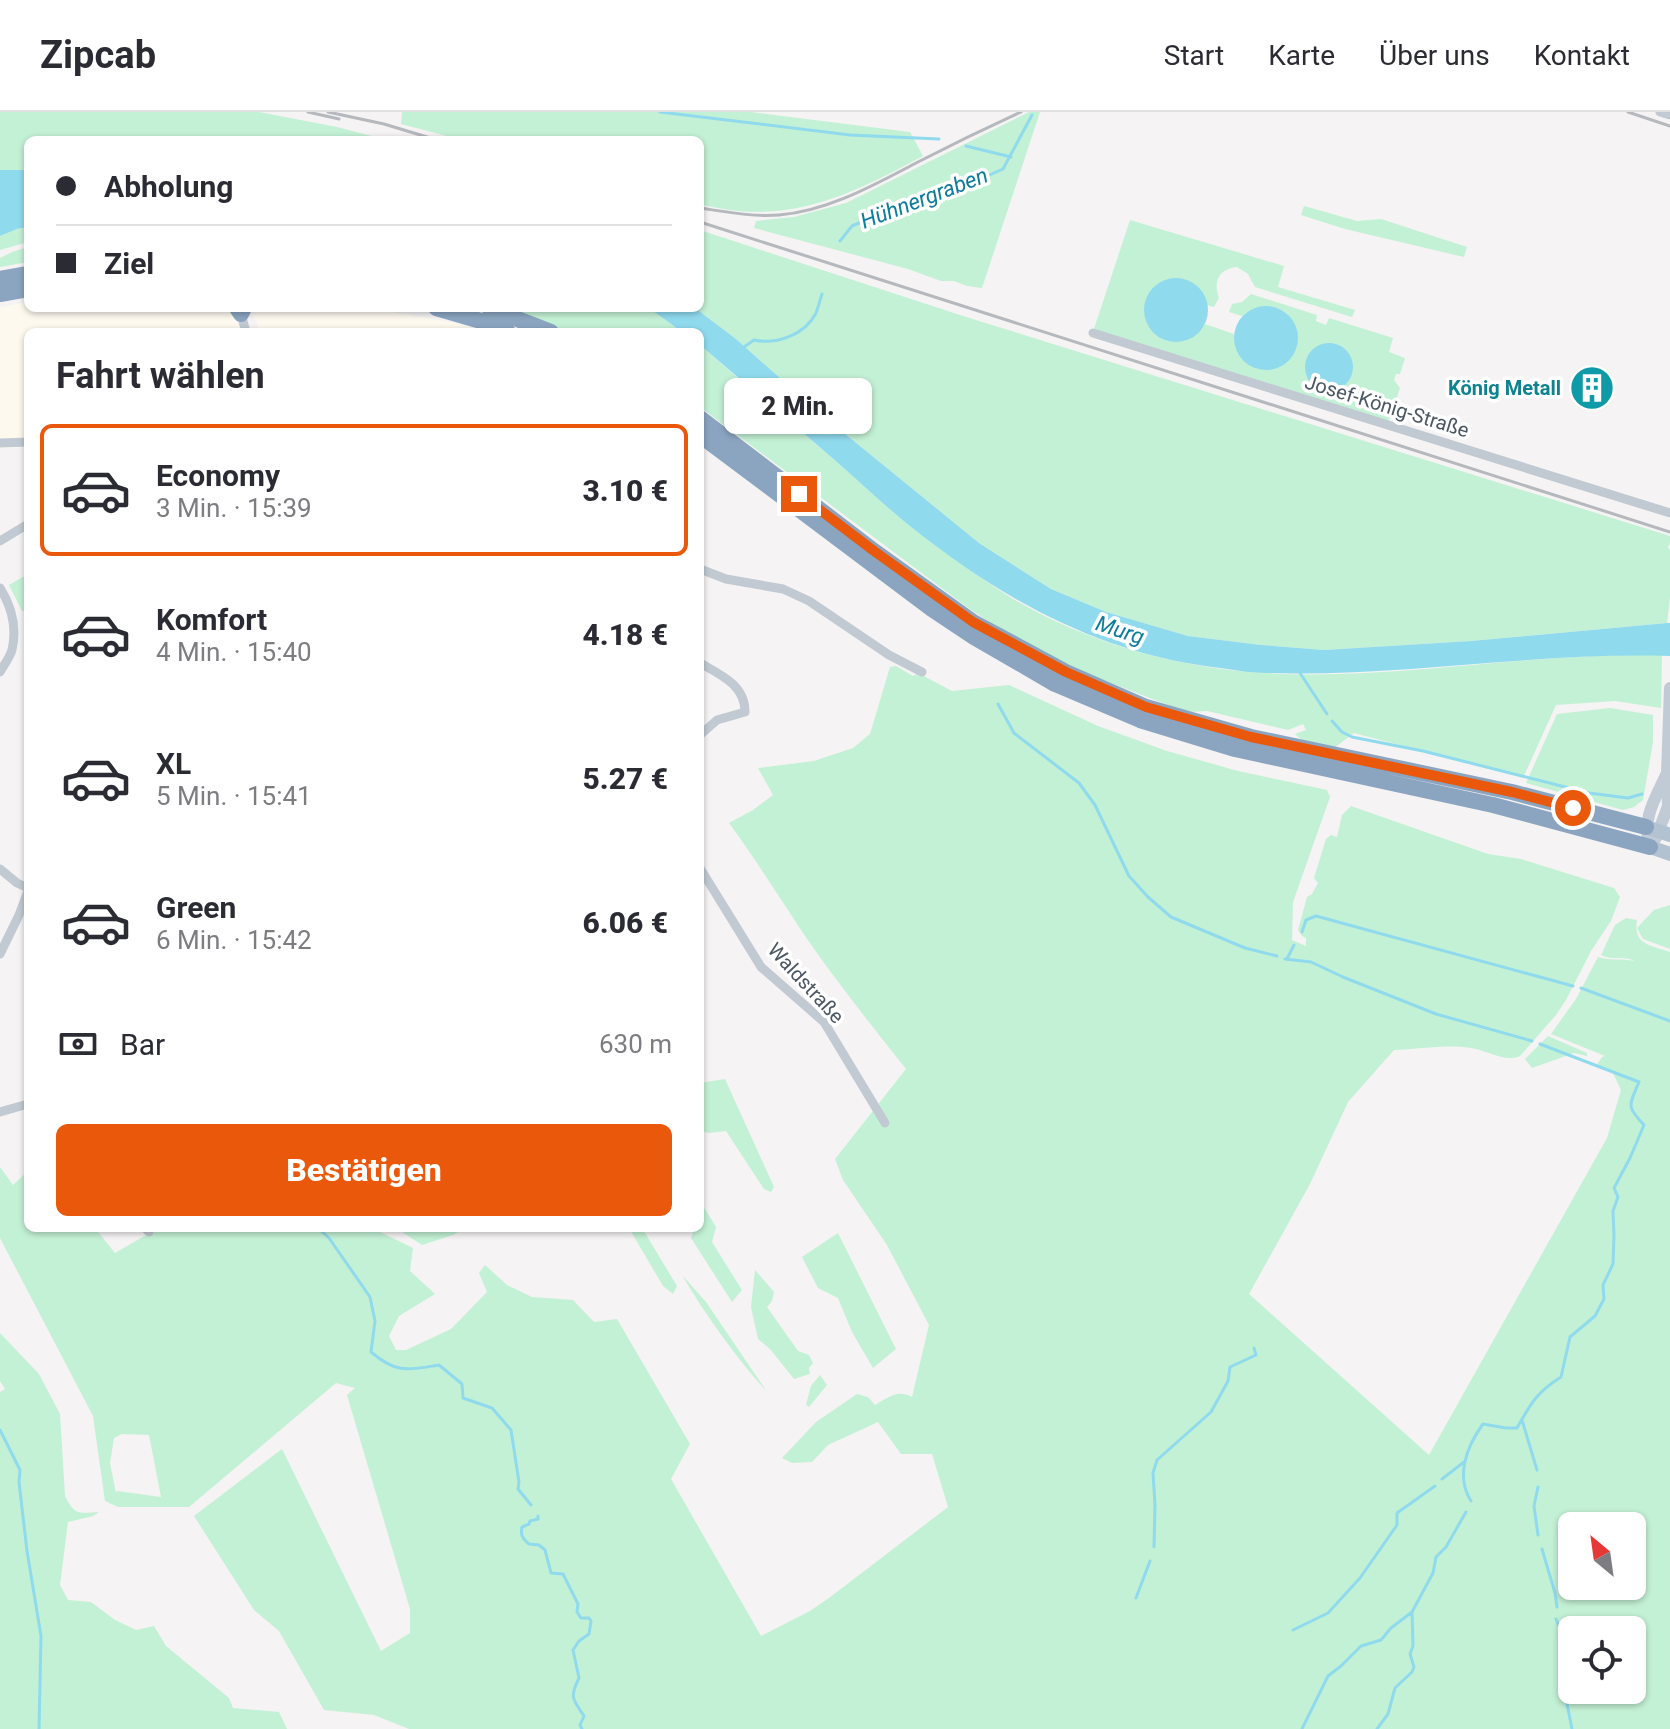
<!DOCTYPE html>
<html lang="de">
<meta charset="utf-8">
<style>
:root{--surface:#fff;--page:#f2f2f3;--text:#2b2b33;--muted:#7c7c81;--line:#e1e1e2;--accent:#ea580c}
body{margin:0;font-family:Roboto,sans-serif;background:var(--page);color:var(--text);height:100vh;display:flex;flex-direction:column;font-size:30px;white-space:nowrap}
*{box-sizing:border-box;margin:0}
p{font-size:26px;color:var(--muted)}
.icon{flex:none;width:44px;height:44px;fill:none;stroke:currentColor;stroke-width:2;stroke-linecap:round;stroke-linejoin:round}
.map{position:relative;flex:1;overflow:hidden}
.panel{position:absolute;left:24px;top:216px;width:680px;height:904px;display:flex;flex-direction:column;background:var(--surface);border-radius:12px;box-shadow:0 2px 6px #0004}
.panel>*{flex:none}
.hud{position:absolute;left:24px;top:24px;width:680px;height:176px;border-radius:12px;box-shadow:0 2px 6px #0004;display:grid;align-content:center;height:176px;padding:0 32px;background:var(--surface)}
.needle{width:52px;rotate:331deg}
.controls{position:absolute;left:1558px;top:1400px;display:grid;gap:16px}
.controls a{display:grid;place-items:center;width:88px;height:88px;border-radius:12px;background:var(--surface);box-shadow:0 2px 6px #0004;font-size:40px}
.end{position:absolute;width:36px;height:36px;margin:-18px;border:10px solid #ea580c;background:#fff;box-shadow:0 0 0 4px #fff}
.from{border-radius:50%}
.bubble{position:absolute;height:56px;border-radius:12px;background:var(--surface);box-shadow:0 2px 6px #0004;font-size:26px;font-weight:800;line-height:56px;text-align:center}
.hud b{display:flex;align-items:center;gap:28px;height:76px;font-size:30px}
.hud b+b{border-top:2px solid var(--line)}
.hud i{width:20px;height:20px;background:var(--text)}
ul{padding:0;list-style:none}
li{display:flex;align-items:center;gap:24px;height:132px;margin:0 16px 12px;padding:0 16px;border:4px solid transparent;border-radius:12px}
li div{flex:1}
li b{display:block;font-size:30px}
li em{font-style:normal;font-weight:800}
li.selected{border-color:var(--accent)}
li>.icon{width:72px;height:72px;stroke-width:1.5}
h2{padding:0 32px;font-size:36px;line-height:96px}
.pay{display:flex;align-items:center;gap:20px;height:88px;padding:0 32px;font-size:30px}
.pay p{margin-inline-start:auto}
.action{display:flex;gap:16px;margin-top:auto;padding:16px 32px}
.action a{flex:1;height:92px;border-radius:12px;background:var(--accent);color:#fff;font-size:32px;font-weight:800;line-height:92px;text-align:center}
header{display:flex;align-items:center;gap:48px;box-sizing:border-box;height:112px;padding:0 40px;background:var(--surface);border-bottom:2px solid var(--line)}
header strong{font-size:38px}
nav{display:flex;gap:44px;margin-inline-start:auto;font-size:28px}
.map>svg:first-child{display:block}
.commercial{fill:#fdf9ef}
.green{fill:#c3f1d5;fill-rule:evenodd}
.water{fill:#90daee}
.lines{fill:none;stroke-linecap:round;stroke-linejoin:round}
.stream{stroke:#90daee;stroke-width:3}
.street{stroke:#c1cad2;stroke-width:9}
.secondary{stroke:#c1cbd6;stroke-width:12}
.primary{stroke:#b3c2d1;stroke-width:14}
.highway{stroke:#8ba5c1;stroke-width:16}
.rail{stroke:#b5b8bd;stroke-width:3}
.route{stroke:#ea580c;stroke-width:10}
.labels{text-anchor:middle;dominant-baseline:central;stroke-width:7;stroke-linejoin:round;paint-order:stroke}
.culture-label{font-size:20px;font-weight:bold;fill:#0d838f;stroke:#fff;text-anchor:end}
.street-label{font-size:20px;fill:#4a5661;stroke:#fff}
.water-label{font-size:22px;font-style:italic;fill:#0c7c9b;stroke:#fff}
</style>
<header>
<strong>Zipcab</strong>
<nav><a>Start</a><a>Karte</a><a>Über uns</a><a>Kontakt</a></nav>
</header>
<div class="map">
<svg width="1670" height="1617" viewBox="0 0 1670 1617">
<rect width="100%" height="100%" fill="#f5f3f3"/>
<path class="commercial" d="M 28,190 L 28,196 L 231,196 L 242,220 L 28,220 L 28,335 L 0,336 L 0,195 Z
M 262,196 L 367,196 L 450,210 L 470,215 L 469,220 L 288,220 L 258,216 L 256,208 L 252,203 Z"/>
<path class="green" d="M 0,0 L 259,0 L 337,15 L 387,28 L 28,28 L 28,58 L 0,58 Z
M 402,0 L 751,0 L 910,20 L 923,44 C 848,84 787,115 700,92 L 700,28 L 462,28 L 401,12 Z
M 1029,0 L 1040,0 L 982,176 L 967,174 L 954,169 L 941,169 L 908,157 L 754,116 L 756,109 L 794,105 L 846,91 Z
M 1304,94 L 1357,109 L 1381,107 L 1467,135 L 1464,145 L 1345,117 L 1301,103 Z
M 1130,108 L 1284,154 L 1278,175 L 1355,198 L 1352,205 L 1255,175 L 1248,162 L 1237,155 C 1218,157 1213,170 1219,186 L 1214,195 L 1207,193 C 1197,159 1154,158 1145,195 L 1202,217 L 1205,212 L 1234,222 L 1235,232 L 1297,227 C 1295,194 1267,187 1242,204 L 1229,200 L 1232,192 L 1242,190 L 1251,182 L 1317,203 L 1316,209 L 1326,213 L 1329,206 L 1393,226 L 1389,240 L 1405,246 L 1400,262 L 1396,262 L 1394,268 L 1400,276 L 1389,309 L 1094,217 Z
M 28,115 L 28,130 L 0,138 L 0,124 L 17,117 Z
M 700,118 L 963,204 L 1670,424 L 1670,431 L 1668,435 L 1670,439 L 1670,485 L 1667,511 L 1471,529 L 1324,538 L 1261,533 L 1188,524 L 1106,500 L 1051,477 L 979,431 L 817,299 L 736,227 L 695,196 L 700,196 Z
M 28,135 L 28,150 L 0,155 L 0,146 L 12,140 Z
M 507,196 L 649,196 L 682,220 L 569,220 Z
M 700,233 C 746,273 792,312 838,351 C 893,399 948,446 1010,485 C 1084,530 1177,556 1263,561 C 1396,569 1529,540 1662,543 L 1661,596 L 1615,589 L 1556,593 L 1523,666 L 1354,621 L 1334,636 L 1304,630 L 1295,622 L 1306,618 L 1303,612 L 1288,618 L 1207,599 L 1186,600 L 1080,559 L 1015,526 L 971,498 L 700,295 Z
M 28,462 L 28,499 L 22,499 L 9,473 Z
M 896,554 L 913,564 L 918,561 L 952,579 L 1009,573 L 1098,614 L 1167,639 L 1238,659 L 1327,678 L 1330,685 L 1293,790 L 1292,828 L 1306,834 L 1306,826 L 1302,824 L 1298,818 L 1307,785 L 1312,782 L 1318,771 L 1314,766 L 1326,727 L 1331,723 L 1337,725 L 1342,703 L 1351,694 L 1488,742 L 1521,747 L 1614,776 L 1620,785 L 1611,809 L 1591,839 L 1566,888 L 1556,903 L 1520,944 C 1505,951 1487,938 1471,936 C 1446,932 1419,937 1394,938 L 1348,990 L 1310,1072 L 1249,1182 L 1429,1343 L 1607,1026 L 1621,978 L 1613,961 L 1596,954 L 1602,945 L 1605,944 L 1551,922 L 1576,887 L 1598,845 C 1610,849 1621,846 1635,849 C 1623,843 1612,849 1601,843 L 1615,813 L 1626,806 L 1637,808 C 1633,833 1650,833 1670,840 L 1670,1617 L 409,1617 L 374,1603 L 324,1598 L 279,1519 L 254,1498 L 194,1404 L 282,1337 L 381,1539 L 410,1521 L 410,1497 L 347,1283 L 355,1276 L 336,1271 L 189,1395 L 118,1395 L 105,1389 L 93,1304 L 0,1126 L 0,1055 L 13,1073 L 28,1059 L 28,1116 L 95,1116 L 115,1141 L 158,1116 L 372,1116 L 413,1136 L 410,1159 L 435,1182 L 399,1204 L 389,1224 L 396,1238 L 406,1238 L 451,1217 L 487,1180 L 479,1161 L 485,1153 L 507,1173 L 532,1185 L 573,1188 L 594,1210 L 617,1207 L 690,1332 L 671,1367 L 761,1524 L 810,1499 L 829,1486 L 948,1395 L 932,1342 L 901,1342 L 878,1310 L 828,1333 L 812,1350 L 792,1351 L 782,1346 L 816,1310 L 857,1282 L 868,1285 L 875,1293 C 888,1286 897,1277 912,1285 L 929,1213 L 887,1133 L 843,1068 L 835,1047 L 906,957 C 871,913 837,870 805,824 C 780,786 756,748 729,711 L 753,698 L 773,683 L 758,656 L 814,649 L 853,636 L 870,622 L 890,555 ZM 122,1322 L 149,1323 L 161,1385 L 117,1379 L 116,1381 L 110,1351 L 114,1326 ZM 1572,1414 L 1632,1414 L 1632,1474 L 1572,1474 ZM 1572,1518 L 1632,1518 L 1632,1578 L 1572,1578 Z
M 1610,596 L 1653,603 L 1653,630 L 1643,688 L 1634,695 L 1623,698 L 1526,671 L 1557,602 Z
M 1670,793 L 1670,837 L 1643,827 L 1637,816 L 1654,798 Z
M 1548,924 L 1587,941 L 1587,944 L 1574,941 L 1532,956 L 1525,947 Z
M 725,967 L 774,1075 L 771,1080 L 764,1077 L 726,1019 L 709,1021 L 700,1019 L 700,971 Z
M 700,1089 L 716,1115 L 712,1130 L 742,1178 L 732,1190 L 691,1126 L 694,1116 L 700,1116 Z
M 396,1116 L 459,1116 L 460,1119 L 453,1123 L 422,1133 Z
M 629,1116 L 642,1116 L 677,1174 L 673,1182 L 663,1174 Z
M 838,1121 L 896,1237 L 873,1256 L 852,1220 L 838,1186 L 818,1176 L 802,1145 Z
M 755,1158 L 774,1180 L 772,1189 L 767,1195 L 798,1239 L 809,1243 L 813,1251 L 809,1256 L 810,1262 L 794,1267 L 770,1237 L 758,1227 L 751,1195 Z
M 682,1163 L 706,1190 L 767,1280 C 734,1243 707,1205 682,1163 Z
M 0,1221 L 39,1262 L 60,1302 L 65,1384 C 75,1404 79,1401 99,1400 L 93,1404 L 68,1410 L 60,1473 L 68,1488 L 91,1490 L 115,1508 L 136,1518 L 154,1514 L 166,1534 L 229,1586 L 233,1596 L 279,1600 L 287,1617 L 0,1617 L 0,1280 L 5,1277 L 0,1269 Z
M 820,1263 L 827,1273 L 809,1295 L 806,1293 L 811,1274 Z"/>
<path class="water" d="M 0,58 L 28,58 L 28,115 L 17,117 L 0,124 Z
M1144 198a32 32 0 1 1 64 0a32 32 0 1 1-64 0Z
M1234 226a32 32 0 1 1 64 0a32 32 0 1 1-64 0Z
M 649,196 L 695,196 L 736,227 L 817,299 L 979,431 L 1051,477 L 1106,500 L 1188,524 L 1261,533 L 1324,538 L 1471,529 L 1667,511 L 1670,511 L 1670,544 C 1535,540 1401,565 1266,561 C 1248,561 1230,557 1212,555 C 1097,540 1000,486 910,414 C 885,394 862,372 838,351 C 792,311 746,272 700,233 L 700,220 L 682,220 Z
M1305 255a24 24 0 1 1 48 0a24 24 0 1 1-48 0Z"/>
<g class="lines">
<path class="stream" d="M 660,0 L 850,23 L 939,27
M 966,34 L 1011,45
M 840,129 L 852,114 L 966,65 L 985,65 L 1003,57 L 1032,3
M 741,237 L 754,228 C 776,233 805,223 816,201 C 818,196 820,188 822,182
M 1298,558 L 1327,602
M 998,592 L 1014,621 L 1079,671 L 1095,693 L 1129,764 L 1148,785 L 1171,805 L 1245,836 L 1277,844
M 1332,609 L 1342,620 L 1352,625 L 1423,639 L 1589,681 L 1628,686 L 1642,682
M 1302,820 L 1306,808 L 1316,804 L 1573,874
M 1285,847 L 1311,850 L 1343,865 L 1436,902 L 1532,929
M 1287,847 L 1294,833
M 1581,876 L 1670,909
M 318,1116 L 329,1126 L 370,1185 L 375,1209 L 371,1240 C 397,1262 408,1258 439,1253 L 462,1272 L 463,1286 L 492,1296 L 511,1318 L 519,1370 L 518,1377 L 531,1393
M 1522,1308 L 1537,1358
M 0,1318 L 20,1358 L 19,1370 L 27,1439 L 41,1524 L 39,1617
M 1442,1367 L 1464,1350
M 1471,1389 C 1455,1364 1467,1334 1483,1312 L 1506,1316 L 1517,1316 C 1531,1291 1537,1280 1561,1265 L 1570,1225 L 1595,1204 L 1604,1187 L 1603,1173 L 1613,1152 L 1614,1123 L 1613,1099 L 1618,1085 L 1614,1076 L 1630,1046 L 1644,1013 C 1626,994 1629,994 1639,970 L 1540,932
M 538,1404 L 538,1407 L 530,1409 L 529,1412 L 522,1415 C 520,1423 523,1427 529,1432 L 539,1433 L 545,1438 L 551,1461 L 563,1462 L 578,1492 L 577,1500 L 581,1506 L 589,1506 L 591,1509 L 589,1522 L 579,1529 L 573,1538 L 579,1566 C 569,1586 573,1587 584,1604 L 580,1613 L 582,1617
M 1538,1423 L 1534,1394 L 1538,1375
M 1154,1435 L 1155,1393 L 1153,1361 L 1157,1348 L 1211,1300 L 1228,1269 L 1230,1255 L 1256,1243 L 1254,1236
M 1542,1437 L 1555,1481 L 1557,1495
M 1136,1486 L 1150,1449
M 1556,1507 L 1562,1522 L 1563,1572 L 1572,1617
M 1293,1518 L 1328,1501 L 1360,1466 L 1397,1413 L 1397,1401 L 1435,1374
M 1302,1617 L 1328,1564 L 1341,1554 L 1361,1534 L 1381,1528 L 1391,1516 L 1412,1500
M 1377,1617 L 1388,1602 L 1395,1576 L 1412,1560 L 1414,1555 L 1410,1542 L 1413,1534 L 1412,1500 L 1433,1461 L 1436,1445 L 1446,1435 L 1466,1400"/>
<path class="street" d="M 1660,0 L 1670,3
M 241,202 L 246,220
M 1093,221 L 1670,401
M 0,331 L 28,330
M 0,429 L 28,412
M 700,457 L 726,467 L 783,477 L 809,489 L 889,543 L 922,560
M 0,476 C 12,495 17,516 12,538 C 10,545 4,553 0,560
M 700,551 C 721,563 745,573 745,600 L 717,608 L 700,623
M 700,756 L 761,855 L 824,910 L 885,1011
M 0,757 L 17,771 L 28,776
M 0,842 L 19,803 L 28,779
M 0,1000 L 28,992
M 145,1116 L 149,1120"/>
<path class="secondary" d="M 1656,726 L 1668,694 L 1667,661 L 1670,576
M 1650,735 C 1641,708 1655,687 1666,663"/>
<path class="primary" d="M 1646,715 L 1670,723
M 1650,735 L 1670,742"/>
<path class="highway" d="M 0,167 L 28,162
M 0,182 L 28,177
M 237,196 L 241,202 L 244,196
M 436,196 L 481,209 L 508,220
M 489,196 L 551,220
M 700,306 L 874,439 L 973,510 L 1066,560 L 1146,595 L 1251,625 L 1512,680 L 1646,715
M 700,323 L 932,497 L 974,525 L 1055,572 L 1140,608 L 1235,637 L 1493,693 L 1650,735"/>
<path class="rail" d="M 308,0 L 339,7
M 328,0 L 384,12 L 437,28
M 1628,0 L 1670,14
M 700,96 C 727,100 752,105 779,103 C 828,99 874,73 916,51 C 951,33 986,16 1021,0
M 700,110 L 1670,420"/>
</g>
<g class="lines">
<path class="route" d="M 799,382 L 874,439 L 973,510 L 1066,560 L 1146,595 L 1251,625 L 1512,680 L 1573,696"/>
</g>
<defs>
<g id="building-disc" transform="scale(2.3)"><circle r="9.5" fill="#0f9aa8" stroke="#fff"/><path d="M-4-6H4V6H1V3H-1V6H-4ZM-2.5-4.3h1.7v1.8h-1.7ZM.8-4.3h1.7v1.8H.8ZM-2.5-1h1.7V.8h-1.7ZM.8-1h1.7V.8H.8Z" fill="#fff"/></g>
</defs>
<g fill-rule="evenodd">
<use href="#building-disc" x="1592" y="276"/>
</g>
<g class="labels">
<g class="culture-label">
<text x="1561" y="276">König Metall</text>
</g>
<g class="street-label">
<text transform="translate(1387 294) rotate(17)">Josef-König-Straße</text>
<text transform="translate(806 871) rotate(47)">Waldstraße</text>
</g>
<g class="water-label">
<text transform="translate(924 86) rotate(-21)">Hühnergraben</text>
<text transform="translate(1120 518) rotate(18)">Murg</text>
</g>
</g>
</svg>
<div class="controls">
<a><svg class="needle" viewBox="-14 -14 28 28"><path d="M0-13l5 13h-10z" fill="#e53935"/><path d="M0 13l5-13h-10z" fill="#7c7c81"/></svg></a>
<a><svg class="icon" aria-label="locate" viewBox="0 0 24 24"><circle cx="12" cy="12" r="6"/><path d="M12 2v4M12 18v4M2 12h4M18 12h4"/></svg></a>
</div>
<i class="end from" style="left:1573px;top:696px"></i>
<i class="end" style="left:799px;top:382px"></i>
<div class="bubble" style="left:724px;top:266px;width:148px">2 Min.</div>
<div class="hud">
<b><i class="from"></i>Abholung</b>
<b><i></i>Ziel</b>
</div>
<section class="panel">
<h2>Fahrt wählen</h2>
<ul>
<li class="selected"><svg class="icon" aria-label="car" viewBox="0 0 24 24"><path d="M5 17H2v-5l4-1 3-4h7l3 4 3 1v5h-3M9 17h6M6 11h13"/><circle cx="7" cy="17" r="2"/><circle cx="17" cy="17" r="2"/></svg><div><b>Economy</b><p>3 Min. · 15:39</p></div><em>3.10 €</em></li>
<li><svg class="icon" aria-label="car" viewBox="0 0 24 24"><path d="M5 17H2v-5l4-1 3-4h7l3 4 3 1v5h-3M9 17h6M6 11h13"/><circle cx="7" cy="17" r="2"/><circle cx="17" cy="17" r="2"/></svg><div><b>Komfort</b><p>4 Min. · 15:40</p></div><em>4.18 €</em></li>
<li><svg class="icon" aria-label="car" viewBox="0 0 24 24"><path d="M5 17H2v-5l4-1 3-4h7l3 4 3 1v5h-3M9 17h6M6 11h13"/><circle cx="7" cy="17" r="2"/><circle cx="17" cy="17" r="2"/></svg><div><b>XL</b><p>5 Min. · 15:41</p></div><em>5.27 €</em></li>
<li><svg class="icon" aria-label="car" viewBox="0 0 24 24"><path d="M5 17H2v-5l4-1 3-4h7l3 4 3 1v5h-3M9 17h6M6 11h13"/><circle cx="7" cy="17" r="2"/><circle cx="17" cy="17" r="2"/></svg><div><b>Green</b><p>6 Min. · 15:42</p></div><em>6.06 €</em></li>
</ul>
<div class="pay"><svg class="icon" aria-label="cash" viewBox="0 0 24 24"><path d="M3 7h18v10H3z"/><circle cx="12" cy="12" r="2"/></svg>Bar<p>630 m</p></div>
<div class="action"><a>Bestätigen</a></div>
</section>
</div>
